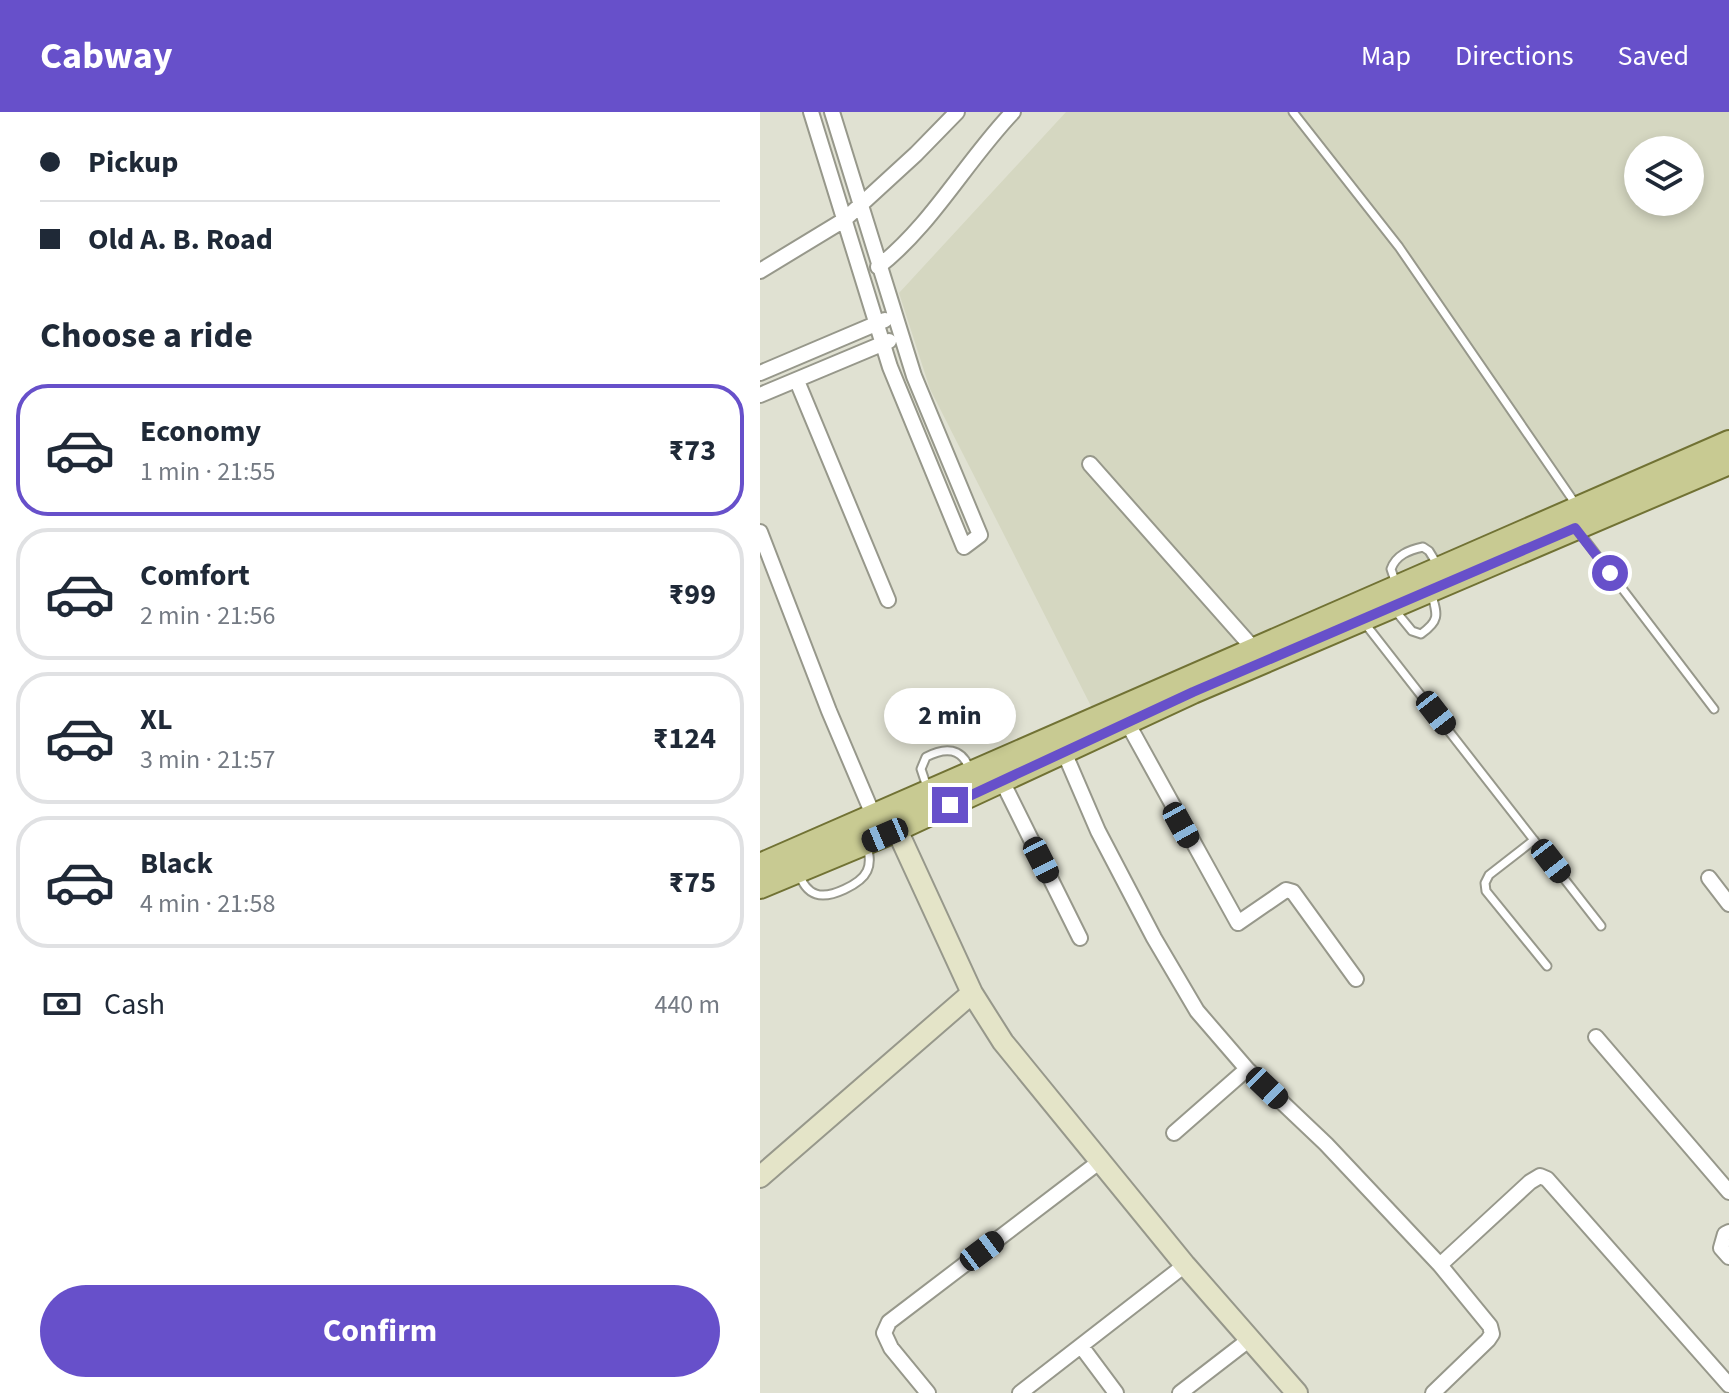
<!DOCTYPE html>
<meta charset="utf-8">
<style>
:root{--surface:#fff;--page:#f6f6f7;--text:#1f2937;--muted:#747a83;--line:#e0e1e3;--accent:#6750ca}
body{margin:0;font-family:"Source Sans 3",sans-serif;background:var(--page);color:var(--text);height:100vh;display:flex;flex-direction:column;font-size:30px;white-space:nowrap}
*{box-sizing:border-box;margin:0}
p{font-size:26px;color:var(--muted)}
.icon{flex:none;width:44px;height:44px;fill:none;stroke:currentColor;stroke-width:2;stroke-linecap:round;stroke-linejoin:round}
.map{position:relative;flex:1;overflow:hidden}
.drawer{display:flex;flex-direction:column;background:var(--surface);width:760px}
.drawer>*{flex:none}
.hud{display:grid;align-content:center;height:176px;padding:0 40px;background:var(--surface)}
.buttons{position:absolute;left:864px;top:24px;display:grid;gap:16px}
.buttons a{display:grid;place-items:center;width:80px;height:80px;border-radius:50%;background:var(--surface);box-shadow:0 4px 12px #0003;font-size:40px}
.end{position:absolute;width:36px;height:36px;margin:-18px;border:10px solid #6750ca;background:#fff;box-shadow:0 0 0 4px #fff}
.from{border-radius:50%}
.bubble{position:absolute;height:56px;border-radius:28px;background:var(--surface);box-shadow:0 4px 12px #0003;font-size:26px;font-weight:700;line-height:56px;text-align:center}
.car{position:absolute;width:24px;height:48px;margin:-24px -12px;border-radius:10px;box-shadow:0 0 6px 2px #0007;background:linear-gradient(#222 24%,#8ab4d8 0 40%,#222 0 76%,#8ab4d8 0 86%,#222 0)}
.hud b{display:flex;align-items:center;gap:28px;height:76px;font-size:30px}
.hud b+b{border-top:2px solid var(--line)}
.hud i{width:20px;height:20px;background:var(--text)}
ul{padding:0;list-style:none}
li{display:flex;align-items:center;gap:24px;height:132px;margin:0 16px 12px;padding:0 24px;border:4px solid var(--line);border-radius:32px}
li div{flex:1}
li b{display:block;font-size:30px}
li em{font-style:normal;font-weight:700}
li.active{border-color:var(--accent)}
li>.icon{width:72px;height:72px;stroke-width:1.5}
h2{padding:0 40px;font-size:36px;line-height:96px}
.pay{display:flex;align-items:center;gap:20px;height:88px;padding:0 40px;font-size:30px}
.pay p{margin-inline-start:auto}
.primary-button{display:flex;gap:16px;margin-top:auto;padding:16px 40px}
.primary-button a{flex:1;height:92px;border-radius:48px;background:var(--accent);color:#fff;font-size:32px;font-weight:700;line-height:92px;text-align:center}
header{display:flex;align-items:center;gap:48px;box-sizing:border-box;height:112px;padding:0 40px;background:var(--accent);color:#fff}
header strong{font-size:38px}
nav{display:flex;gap:44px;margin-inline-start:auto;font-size:28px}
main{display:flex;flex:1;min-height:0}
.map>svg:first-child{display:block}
.built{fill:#d5d7c1;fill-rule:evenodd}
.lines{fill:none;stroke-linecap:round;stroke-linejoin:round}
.lane-casing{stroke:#97988b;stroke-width:11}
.street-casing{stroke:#97988b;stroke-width:18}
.secondary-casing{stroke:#97988b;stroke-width:24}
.primary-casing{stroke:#717234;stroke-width:26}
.lane{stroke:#fff;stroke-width:7}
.street{stroke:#fff;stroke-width:14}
.secondary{stroke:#e4e4c8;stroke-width:20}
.primary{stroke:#c8ca92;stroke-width:22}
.route{stroke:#6750ca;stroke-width:10}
</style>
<header>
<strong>Cabway</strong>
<nav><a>Map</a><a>Directions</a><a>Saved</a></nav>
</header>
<main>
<section class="drawer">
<div class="hud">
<b><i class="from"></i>Pickup</b>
<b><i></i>Old A. B. Road</b>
</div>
<h2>Choose a ride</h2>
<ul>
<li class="active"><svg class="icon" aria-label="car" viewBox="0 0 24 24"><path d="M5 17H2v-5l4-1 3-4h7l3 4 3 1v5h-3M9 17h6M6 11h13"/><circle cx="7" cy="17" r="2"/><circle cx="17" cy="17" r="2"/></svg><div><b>Economy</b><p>1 min · 21:55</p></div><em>₹73</em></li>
<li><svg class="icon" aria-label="car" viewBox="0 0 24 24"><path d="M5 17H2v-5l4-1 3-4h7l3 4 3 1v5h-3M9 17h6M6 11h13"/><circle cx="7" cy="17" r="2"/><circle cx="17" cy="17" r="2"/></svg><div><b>Comfort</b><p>2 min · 21:56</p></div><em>₹99</em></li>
<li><svg class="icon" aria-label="car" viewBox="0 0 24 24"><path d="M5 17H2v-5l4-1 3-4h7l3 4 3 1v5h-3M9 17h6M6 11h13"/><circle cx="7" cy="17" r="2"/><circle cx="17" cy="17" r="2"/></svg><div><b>XL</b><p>3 min · 21:57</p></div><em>₹124</em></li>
<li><svg class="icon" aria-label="car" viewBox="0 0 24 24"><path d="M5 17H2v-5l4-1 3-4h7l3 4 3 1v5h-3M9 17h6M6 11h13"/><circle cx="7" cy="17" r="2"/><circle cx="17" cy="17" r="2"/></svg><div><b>Black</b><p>4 min · 21:58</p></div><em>₹75</em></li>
</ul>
<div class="pay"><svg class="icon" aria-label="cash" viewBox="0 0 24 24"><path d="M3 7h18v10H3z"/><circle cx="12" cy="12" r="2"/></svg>Cash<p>440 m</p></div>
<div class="primary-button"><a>Confirm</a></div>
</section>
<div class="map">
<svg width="969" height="1281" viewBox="0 0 969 1281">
<rect width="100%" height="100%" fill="#e0e1d2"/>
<path class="built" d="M 306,0 L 969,0 L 969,318 L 334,600 L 170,277 L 139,181 ZM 878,38 L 930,38 L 930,90 L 878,90 Z"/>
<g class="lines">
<g class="lane-casing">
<path id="lane" d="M 533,0 L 639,135 L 817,394
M 819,420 L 954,597
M 636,472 L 631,457 C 636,443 649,438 663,435 L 669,439 L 677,452
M 634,497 L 652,519 L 661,522 C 681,508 677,502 671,480
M 603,509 L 841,814
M 168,678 L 161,657 L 166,645 C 185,635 202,635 210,658
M 774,728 L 729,763 L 725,771 L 726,779 L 787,854
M 39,763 C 43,771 47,779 56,782 C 70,787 101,772 107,759 C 111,751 109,742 107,733"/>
</g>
<g class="street-casing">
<path id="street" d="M 51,0 L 130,255 L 204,435 L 220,423 L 154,264 L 72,0
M 118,155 C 172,113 206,49 253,0
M 0,159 L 84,108 L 156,42 L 197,0
M 0,261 L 125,208
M 37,269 L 128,488
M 0,283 L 129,229
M 330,352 L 493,536
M 0,420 L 69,599 L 114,705
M 368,612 L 478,811 L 526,778 L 533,780 L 596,867
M 304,640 L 338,719 L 394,826 L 437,899 L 487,957 L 566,1032 L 680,1153 L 730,1214 L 732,1222 L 728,1228 L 673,1281
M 242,669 L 320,826
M 949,766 L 969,792
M 836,925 L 969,1080
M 414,1021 L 487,957
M 969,1120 L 965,1122 L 961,1136 L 969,1145
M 680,1153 L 770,1070 L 780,1064 L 787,1067 L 969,1273
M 321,1234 L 356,1281
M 168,1281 L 131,1236 L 124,1221 L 129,1210 L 339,1050
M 260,1281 L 425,1153
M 420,1281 L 490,1227"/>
</g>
<g class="secondary-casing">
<path id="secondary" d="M 137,718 L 212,881 L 243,930 L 425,1153 L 537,1281
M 0,1065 L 212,881"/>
</g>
<g class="primary-casing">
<path id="primary" d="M 0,753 L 969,330
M 0,775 L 125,723 L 433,580 L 969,351"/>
</g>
<use href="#lane" class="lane"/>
<use href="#street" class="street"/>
<use href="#secondary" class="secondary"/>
<use href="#primary" class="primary"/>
</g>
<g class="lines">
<path class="route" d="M 190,693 L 433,580 L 815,416 L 850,461"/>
</g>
</svg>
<div class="buttons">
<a><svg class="icon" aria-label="layers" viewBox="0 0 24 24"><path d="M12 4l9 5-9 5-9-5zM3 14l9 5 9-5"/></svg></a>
</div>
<i class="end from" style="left:850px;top:461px"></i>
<i class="end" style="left:190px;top:693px"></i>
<div class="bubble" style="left:124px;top:576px;width:132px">2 min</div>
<i class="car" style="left:676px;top:601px;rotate:142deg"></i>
<i class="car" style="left:421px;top:713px;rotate:151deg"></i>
<i class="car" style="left:125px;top:723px;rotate:247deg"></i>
<i class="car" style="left:281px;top:748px;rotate:153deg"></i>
<i class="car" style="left:791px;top:749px;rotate:142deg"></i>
<i class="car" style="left:507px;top:976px;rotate:134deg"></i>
<i class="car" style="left:222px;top:1139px;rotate:53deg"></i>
</div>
</main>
